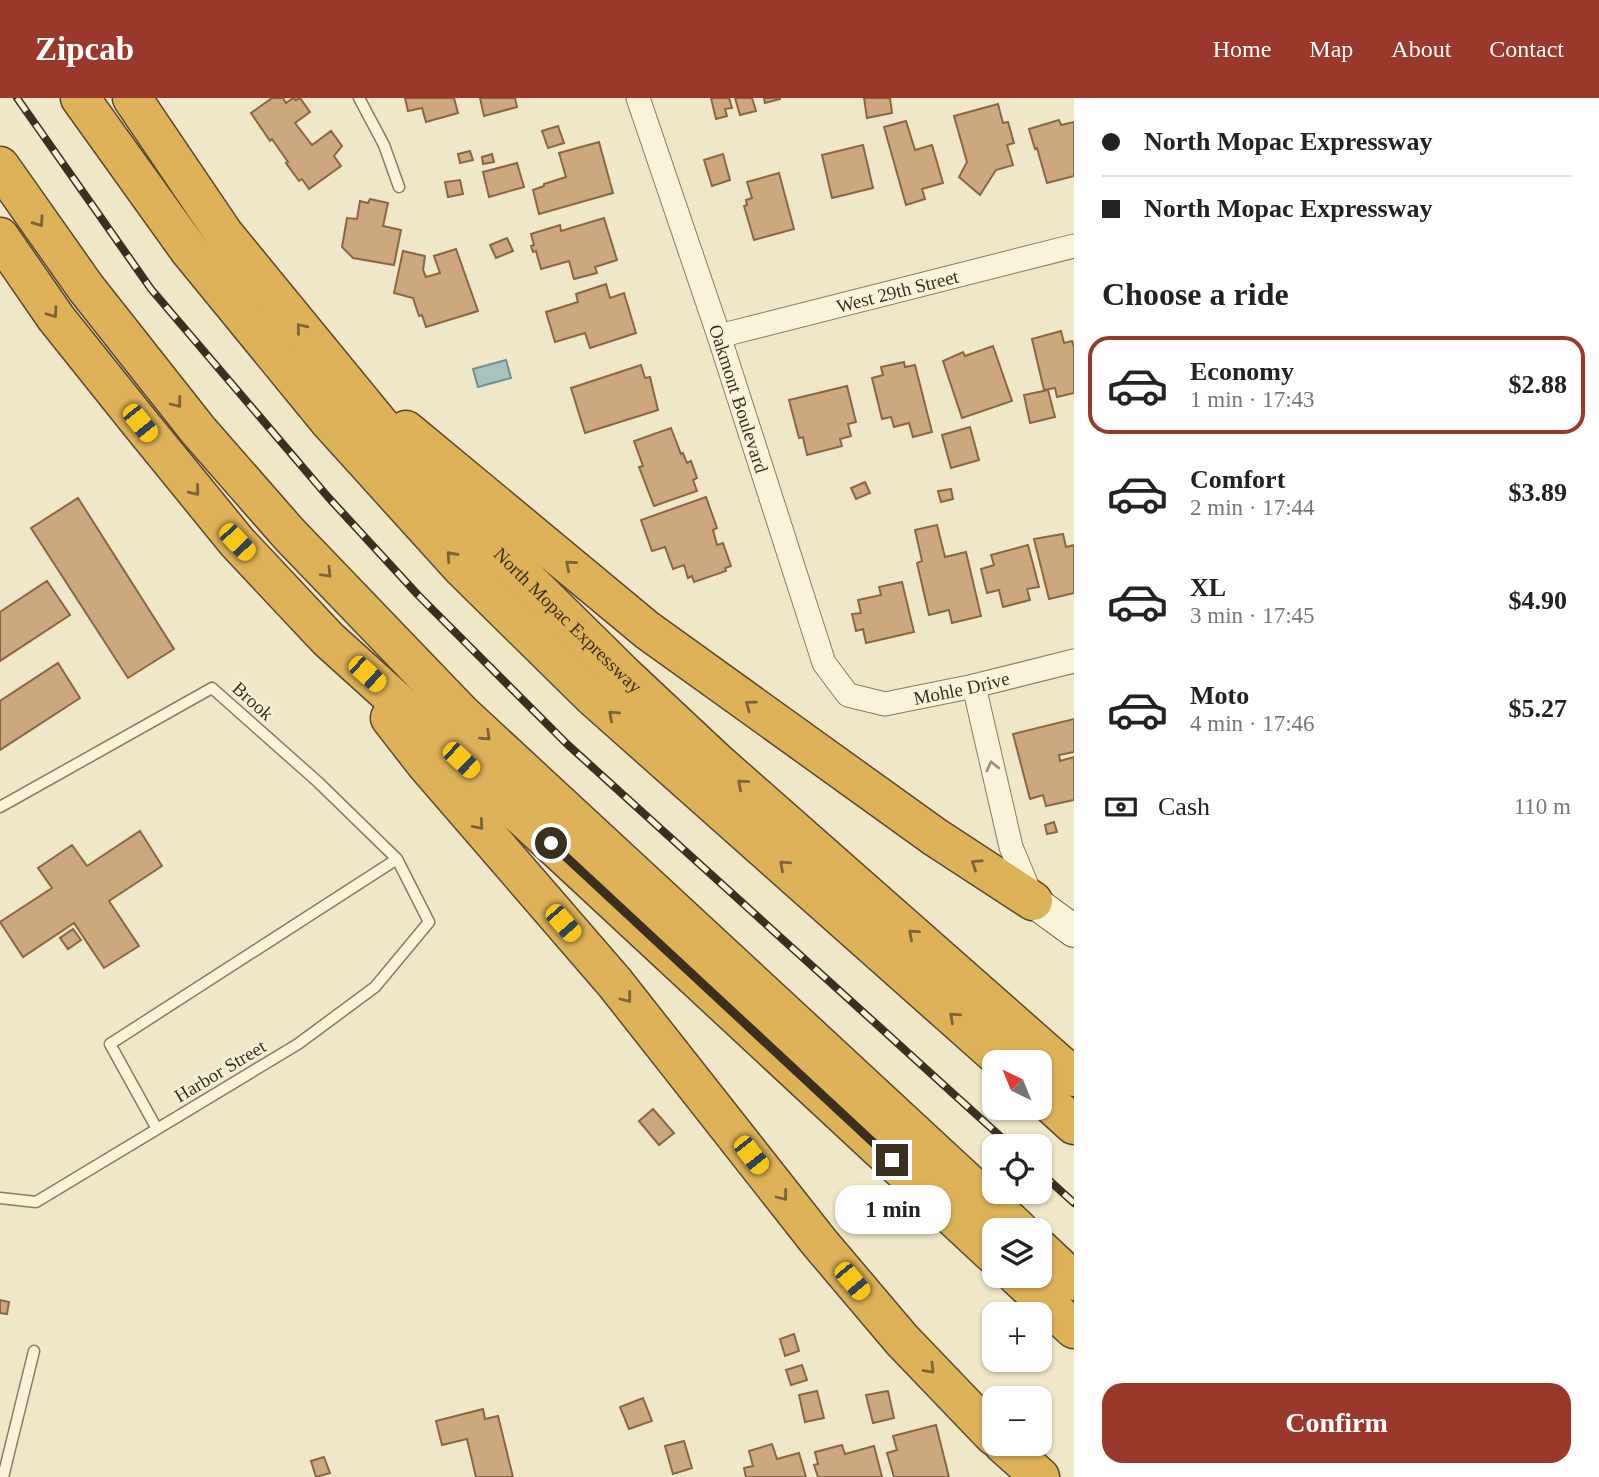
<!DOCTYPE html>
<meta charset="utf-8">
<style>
:root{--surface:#fff;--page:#f2f2f2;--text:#222;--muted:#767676;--line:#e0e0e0;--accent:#9a382c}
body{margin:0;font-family:"Times New Roman",serif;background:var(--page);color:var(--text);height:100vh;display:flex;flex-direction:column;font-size:26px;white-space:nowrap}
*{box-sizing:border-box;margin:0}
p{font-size:23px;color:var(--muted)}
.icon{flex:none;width:38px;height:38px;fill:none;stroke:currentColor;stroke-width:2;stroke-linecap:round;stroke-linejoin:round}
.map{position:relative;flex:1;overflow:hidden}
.sheet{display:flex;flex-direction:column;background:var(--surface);width:525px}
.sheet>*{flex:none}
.guide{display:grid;align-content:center;height:154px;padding:0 28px;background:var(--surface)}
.needle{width:46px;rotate:317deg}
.buttons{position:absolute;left:982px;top:952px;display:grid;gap:14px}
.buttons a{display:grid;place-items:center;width:70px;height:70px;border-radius:14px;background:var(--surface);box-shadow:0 2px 5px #0004;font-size:35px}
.end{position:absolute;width:32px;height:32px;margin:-16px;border:9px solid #3b3020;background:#fff;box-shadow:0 0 0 4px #fff}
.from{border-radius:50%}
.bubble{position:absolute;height:49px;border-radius:21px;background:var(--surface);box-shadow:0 2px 5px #0004;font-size:23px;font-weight:700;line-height:49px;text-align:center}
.car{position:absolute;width:21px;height:42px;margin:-21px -10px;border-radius:9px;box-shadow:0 0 5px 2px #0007;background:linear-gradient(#f5c518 24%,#345 0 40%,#f5c518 0 76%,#345 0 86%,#f5c518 0)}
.guide b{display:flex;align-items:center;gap:24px;height:66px;font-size:26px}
.guide b+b{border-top:2px solid var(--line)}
.guide i{width:18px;height:18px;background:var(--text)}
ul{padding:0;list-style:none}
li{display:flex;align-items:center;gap:21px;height:98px;margin:0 14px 10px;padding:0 14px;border:4px solid transparent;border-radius:21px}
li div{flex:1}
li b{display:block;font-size:26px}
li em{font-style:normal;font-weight:700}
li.active{border-color:var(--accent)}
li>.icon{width:63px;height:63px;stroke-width:1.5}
h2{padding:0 28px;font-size:32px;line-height:84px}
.pay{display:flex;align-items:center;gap:18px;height:77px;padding:0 28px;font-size:26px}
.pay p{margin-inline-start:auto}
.button{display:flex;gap:14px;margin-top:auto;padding:14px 28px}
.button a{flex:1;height:80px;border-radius:21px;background:var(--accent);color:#fff;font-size:28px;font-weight:700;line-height:80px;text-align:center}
header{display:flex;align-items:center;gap:42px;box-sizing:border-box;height:98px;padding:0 35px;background:var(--accent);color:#fff}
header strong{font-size:33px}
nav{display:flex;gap:38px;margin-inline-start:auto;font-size:24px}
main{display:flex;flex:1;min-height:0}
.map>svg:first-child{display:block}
.water{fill:#a8c2be;stroke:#6e918d;stroke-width:2}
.building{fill:#cda77d;stroke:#8a6742;stroke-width:2}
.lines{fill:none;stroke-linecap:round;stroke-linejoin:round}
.lane-casing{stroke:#8b7a5c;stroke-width:13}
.street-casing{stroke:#8b7a5c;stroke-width:25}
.secondary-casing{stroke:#6c5b3f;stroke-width:34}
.highway-casing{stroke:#594830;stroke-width:41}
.lane{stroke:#f9f3da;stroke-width:10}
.street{stroke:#f9f3da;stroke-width:23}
.secondary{stroke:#f9f3da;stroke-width:32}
.highway{stroke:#ddb259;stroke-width:38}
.rail-casing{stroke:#3b3020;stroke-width:8}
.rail{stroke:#f6f1d7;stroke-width:5;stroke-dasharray:16;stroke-linecap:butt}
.oneway{stroke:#7c6437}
.oneway2{stroke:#9a927d}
.route{stroke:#3b3020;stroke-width:9}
.labels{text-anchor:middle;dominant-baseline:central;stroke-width:5;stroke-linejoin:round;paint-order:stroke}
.street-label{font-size:19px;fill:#3b3020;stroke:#f6f1d7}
</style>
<header>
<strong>Zipcab</strong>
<nav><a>Home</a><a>Map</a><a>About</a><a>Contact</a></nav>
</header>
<main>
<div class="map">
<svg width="1074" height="1379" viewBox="0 0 1074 1379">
<rect width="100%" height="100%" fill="#efe7c7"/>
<path class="water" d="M 506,262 L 511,280 L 478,289 L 473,271 Z"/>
<path class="building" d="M 272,0 L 283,0 L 286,5 L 293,0 L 296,2 L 300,0 L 310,14 L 295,25 L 312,47 L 331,33 L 342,48 L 334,58 L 341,68 L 309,91 L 302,81 L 299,83 L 286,65 L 288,64 L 272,41 L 270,43 L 251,15 Z
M 405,0 L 454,0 L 458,15 L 426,24 L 422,10 L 408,13 Z
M 480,0 L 515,0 L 517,9 L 484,18 Z
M 711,0 L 729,0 L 732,10 L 725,11 L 727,18 L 716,21 Z
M 735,0 L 752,0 L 756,13 L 740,17 Z
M 764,0 L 780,0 L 780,1 L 765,5 Z
M 864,0 L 890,0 L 892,15 L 867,20 Z
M 998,6 L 1003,25 L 1008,24 L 1014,45 L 1007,47 L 1013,67 L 996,72 L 980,97 L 959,79 L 967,64 L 954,18 Z
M 1059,22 L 1061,27 L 1074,24 L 1074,78 L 1047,85 L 1037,50 L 1035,51 L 1029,31 Z
M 906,23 L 915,52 L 932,47 L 943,85 L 922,91 L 925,101 L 906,107 L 884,29 Z
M 558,28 L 564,45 L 548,50 L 542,33 Z
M 599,44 L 613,95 L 539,116 L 533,92 L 544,88 L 544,86 L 566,79 L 559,55 Z
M 863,47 L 873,90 L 832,100 L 822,57 Z
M 470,53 L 473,62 L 460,65 L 458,56 Z
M 492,56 L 494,64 L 483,66 L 482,59 Z
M 723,56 L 730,82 L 712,88 L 704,62 Z
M 517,65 L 524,89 L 489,99 L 483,74 Z
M 779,75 L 794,131 L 754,142 L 744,108 L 747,107 L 746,102 L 752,100 L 747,84 Z
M 460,82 L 463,96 L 448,99 L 445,84 Z
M 370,101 L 388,105 L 383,128 L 401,132 L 394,167 L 353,160 L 342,149 L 347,120 L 357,121 L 360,103 L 368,105 Z
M 604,120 L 617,162 L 595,169 L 597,175 L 574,181 L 569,163 L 541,171 L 536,153 L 533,154 L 531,148 L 534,147 L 531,136 L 560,127 L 561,133 Z
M 507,140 L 513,153 L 496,160 L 490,147 Z
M 456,151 L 478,213 L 426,229 L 422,217 L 419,218 L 413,200 L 394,195 L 403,153 L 425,158 L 423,172 L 426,179 L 440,175 L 434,158 Z
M 606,186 L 610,200 L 624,195 L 636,235 L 590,250 L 585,235 L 555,244 L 546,214 L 578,204 L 576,196 Z
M 1061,233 L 1064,245 L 1072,243 L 1074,249 L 1074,295 L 1057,299 L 1055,290 L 1044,292 L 1032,241 Z
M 993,248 L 1012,303 L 962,320 L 943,263 L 963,254 L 965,258 Z
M 904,264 L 905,269 L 915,267 L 932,334 L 913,339 L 909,325 L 894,329 L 891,319 L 882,321 L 872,280 L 883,277 L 881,269 Z
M 641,267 L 645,280 L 650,279 L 658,312 L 585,335 L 571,290 Z
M 847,288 L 856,324 L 848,326 L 851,338 L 840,341 L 842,348 L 807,357 L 803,339 L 799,340 L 789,302 Z
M 1048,292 L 1055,319 L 1030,325 L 1024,297 Z
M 970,329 L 979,362 L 951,370 L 942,337 Z
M 671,330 L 681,356 L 683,355 L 687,365 L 691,363 L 697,380 L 693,382 L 697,393 L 654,408 L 639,369 L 643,368 L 634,343 Z
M 865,384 L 870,395 L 856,401 L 851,390 Z
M 951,391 L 953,401 L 941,404 L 938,393 Z
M 706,399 L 717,430 L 713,432 L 717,447 L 723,445 L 731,468 L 725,470 L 726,473 L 694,484 L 692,478 L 688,480 L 684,467 L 673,471 L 665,449 L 652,453 L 641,422 Z
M 78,400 L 174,551 L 128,580 L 31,430 Z
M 937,427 L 945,459 L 966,454 L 981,518 L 952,525 L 949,512 L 929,517 L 917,465 L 922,463 L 915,432 Z
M 1063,436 L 1066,449 L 1074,447 L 1074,495 L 1049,501 L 1034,441 Z
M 1028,447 L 1039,489 L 1027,491 L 1030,502 L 1003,509 L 999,492 L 987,495 L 981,471 L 994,467 L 991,457 Z
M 47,483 L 70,517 L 0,563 L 0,514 Z
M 902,484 L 914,534 L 866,545 L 863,531 L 856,533 L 852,516 L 861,515 L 858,502 L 881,497 L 879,489 Z
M 58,565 L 80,600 L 0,652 L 0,603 Z
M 1074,621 L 1074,654 L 1059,657 L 1060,663 L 1074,659 L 1074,702 L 1046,708 L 1043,697 L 1030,701 L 1013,636 Z
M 1054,724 L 1057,734 L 1047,736 L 1045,727 Z
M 140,733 L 162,768 L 109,803 L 139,848 L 104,870 L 74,825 L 23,859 L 0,824 L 52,790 L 38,770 L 72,747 L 87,768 Z
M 73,831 L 81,842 L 68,851 L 60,840 Z
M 653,1011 L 674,1035 L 659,1047 L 639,1023 Z
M 0,1202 L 9,1204 L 7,1216 L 0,1215 Z
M 794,1236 L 799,1253 L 785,1258 L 780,1241 Z
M 802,1267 L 807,1282 L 791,1287 L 786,1272 Z
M 817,1293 L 824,1320 L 805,1324 L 799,1297 Z
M 888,1293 L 894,1320 L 873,1325 L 866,1297 Z
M 643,1300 L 652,1323 L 629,1331 L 620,1309 Z
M 483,1311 L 485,1321 L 498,1318 L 513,1379 L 476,1379 L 467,1341 L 442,1347 L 436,1323 Z
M 936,1327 L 949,1379 L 894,1379 L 887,1355 L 897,1352 L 893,1338 Z
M 684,1343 L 692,1370 L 673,1376 L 665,1348 Z
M 772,1346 L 777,1361 L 799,1355 L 806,1379 L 746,1379 L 744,1370 L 753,1368 L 749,1353 Z
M 842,1347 L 845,1356 L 874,1348 L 882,1379 L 818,1379 L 814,1367 L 818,1366 L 815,1354 Z
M 324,1359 L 330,1375 L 316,1379 L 311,1363 Z"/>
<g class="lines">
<g class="lane-casing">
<path id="lane" d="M 359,0 L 384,47 L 399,89
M 0,709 L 212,590 L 318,684 L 397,761 L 429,824 L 375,889 L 298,946 L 36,1104 L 0,1100
M 157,1031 L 110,946 L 397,761
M 3,1379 L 34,1253"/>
</g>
<g class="street-casing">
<g id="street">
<path id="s1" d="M 638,0 L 719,238 L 824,565 L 848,597 L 885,606 L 974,588 L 1074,563"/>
<path id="s2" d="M 719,238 L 1074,148"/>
<path d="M 974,588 L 1011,749 L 1032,800"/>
</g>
</g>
<g class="secondary-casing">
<path id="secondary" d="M 1033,803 L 1074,833"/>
</g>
<g class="highway-casing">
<g id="highway">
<path d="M 80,0 L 189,152 L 329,323 L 462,470 L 592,598 L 1004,964"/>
<path id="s3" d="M 132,0 L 224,136 L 423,379 L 625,578 L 719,666 L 1074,979"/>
<path d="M 0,68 L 86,190 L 198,332 L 289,436 L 461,615 L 1019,1132"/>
<path d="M 0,139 L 56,220 L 140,325 L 237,444 L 328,541 L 443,645 L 994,1157"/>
<path d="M 406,332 L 647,532 L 935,739 L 1033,803"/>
<path d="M 390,620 L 425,665 L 615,885 L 819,1144 L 902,1242 L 994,1338"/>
<path d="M 1040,996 L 1074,1027"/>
<path d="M 1040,1151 L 1074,1183"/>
<path d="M 1017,1178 L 1074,1231"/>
<path d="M 1003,1346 L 1040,1379"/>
</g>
</g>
<use href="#lane" class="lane"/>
<use href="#street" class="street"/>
<use href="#secondary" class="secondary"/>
<use href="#highway" class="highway"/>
<g class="rail-casing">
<path id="rail" d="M 17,0 L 151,191 L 328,399 L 418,497 L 567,646 L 1011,1048
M 1040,1074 L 1074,1105"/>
</g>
<use href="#rail" class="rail"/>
</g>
<defs><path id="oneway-chevron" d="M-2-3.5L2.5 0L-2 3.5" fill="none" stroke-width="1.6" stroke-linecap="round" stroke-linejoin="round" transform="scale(1.75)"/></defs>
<g class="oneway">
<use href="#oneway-chevron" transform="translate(39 124) rotate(55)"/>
<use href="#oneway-chevron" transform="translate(53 215) rotate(54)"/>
<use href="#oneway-chevron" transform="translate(301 230) rotate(-129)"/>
<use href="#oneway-chevron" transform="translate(177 305) rotate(52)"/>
<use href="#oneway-chevron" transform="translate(195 393) rotate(51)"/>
<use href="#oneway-chevron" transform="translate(451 458) rotate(-132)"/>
<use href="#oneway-chevron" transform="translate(570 467) rotate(-140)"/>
<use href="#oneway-chevron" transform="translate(327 475) rotate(46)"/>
<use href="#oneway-chevron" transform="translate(750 607) rotate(-144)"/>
<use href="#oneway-chevron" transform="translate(613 617) rotate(-138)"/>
<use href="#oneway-chevron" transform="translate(486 638) rotate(43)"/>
<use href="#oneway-chevron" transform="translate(742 686) rotate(-139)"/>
<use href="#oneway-chevron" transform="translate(479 727) rotate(49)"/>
<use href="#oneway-chevron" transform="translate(976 766) rotate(-147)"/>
<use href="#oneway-chevron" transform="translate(784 767) rotate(-138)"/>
<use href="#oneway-chevron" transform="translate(913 836) rotate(-139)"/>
<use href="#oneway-chevron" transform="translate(627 900) rotate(52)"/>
<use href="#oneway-chevron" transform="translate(954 919) rotate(-138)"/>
<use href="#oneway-chevron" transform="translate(783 1098) rotate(52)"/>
<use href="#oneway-chevron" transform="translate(930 1271) rotate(46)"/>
</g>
<use class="oneway2" href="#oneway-chevron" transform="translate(992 668) rotate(-103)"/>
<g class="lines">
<path class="route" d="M 551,745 L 892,1062"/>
</g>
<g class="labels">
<g class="street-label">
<text stroke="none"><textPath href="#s2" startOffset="184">West 29th Street</textPath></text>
<text stroke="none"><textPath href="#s1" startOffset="317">Oakmont Boulevard</textPath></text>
<text stroke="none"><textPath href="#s3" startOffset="682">North Mopac Expressway</textPath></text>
<text stroke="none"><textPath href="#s1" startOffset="751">Mohle Drive</textPath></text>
<text transform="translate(253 603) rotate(42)">Brook</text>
<text transform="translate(220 973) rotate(-31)">Harbor Street</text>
</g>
</g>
</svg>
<div class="buttons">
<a><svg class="needle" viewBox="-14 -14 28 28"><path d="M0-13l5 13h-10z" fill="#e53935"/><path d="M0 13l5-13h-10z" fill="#767676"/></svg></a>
<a><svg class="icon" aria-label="locate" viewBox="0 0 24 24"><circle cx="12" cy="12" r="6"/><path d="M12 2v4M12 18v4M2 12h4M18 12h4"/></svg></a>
<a><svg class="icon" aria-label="layers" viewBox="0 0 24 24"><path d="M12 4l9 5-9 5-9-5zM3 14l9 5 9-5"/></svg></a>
<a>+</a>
<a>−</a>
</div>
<i class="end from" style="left:551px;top:745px"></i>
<i class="end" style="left:892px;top:1062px"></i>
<div class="bubble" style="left:835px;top:1087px;width:116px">1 min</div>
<i class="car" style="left:140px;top:325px;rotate:141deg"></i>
<i class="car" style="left:237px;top:444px;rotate:137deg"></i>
<i class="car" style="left:367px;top:576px;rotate:132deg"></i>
<i class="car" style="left:461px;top:662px;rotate:133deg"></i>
<i class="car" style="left:563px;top:825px;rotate:139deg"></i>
<i class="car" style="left:751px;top:1057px;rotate:142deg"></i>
<i class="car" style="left:852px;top:1183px;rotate:140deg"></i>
</div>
<section class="sheet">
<div class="guide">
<b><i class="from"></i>North Mopac Expressway</b>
<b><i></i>North Mopac Expressway</b>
</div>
<h2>Choose a ride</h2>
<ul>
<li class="active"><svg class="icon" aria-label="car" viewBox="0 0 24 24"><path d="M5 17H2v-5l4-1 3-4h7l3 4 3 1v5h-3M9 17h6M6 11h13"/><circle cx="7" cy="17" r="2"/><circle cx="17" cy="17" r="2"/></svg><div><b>Economy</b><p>1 min · 17:43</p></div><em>$2.88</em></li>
<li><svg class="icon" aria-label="car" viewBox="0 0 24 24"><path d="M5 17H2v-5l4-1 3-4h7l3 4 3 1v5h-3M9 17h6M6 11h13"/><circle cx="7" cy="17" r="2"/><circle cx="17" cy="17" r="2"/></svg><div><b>Comfort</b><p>2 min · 17:44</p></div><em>$3.89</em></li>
<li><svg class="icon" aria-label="car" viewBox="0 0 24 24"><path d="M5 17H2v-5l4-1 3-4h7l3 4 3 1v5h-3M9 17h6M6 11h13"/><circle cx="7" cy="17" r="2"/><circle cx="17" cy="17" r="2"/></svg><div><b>XL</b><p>3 min · 17:45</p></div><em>$4.90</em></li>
<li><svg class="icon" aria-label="car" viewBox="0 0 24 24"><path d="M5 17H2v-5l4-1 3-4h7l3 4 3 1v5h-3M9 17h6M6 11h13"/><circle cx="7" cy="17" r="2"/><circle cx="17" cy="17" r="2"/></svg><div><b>Moto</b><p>4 min · 17:46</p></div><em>$5.27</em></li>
</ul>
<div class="pay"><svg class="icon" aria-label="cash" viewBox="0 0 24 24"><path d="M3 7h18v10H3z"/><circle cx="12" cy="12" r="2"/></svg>Cash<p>110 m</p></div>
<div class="button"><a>Confirm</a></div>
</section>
</main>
